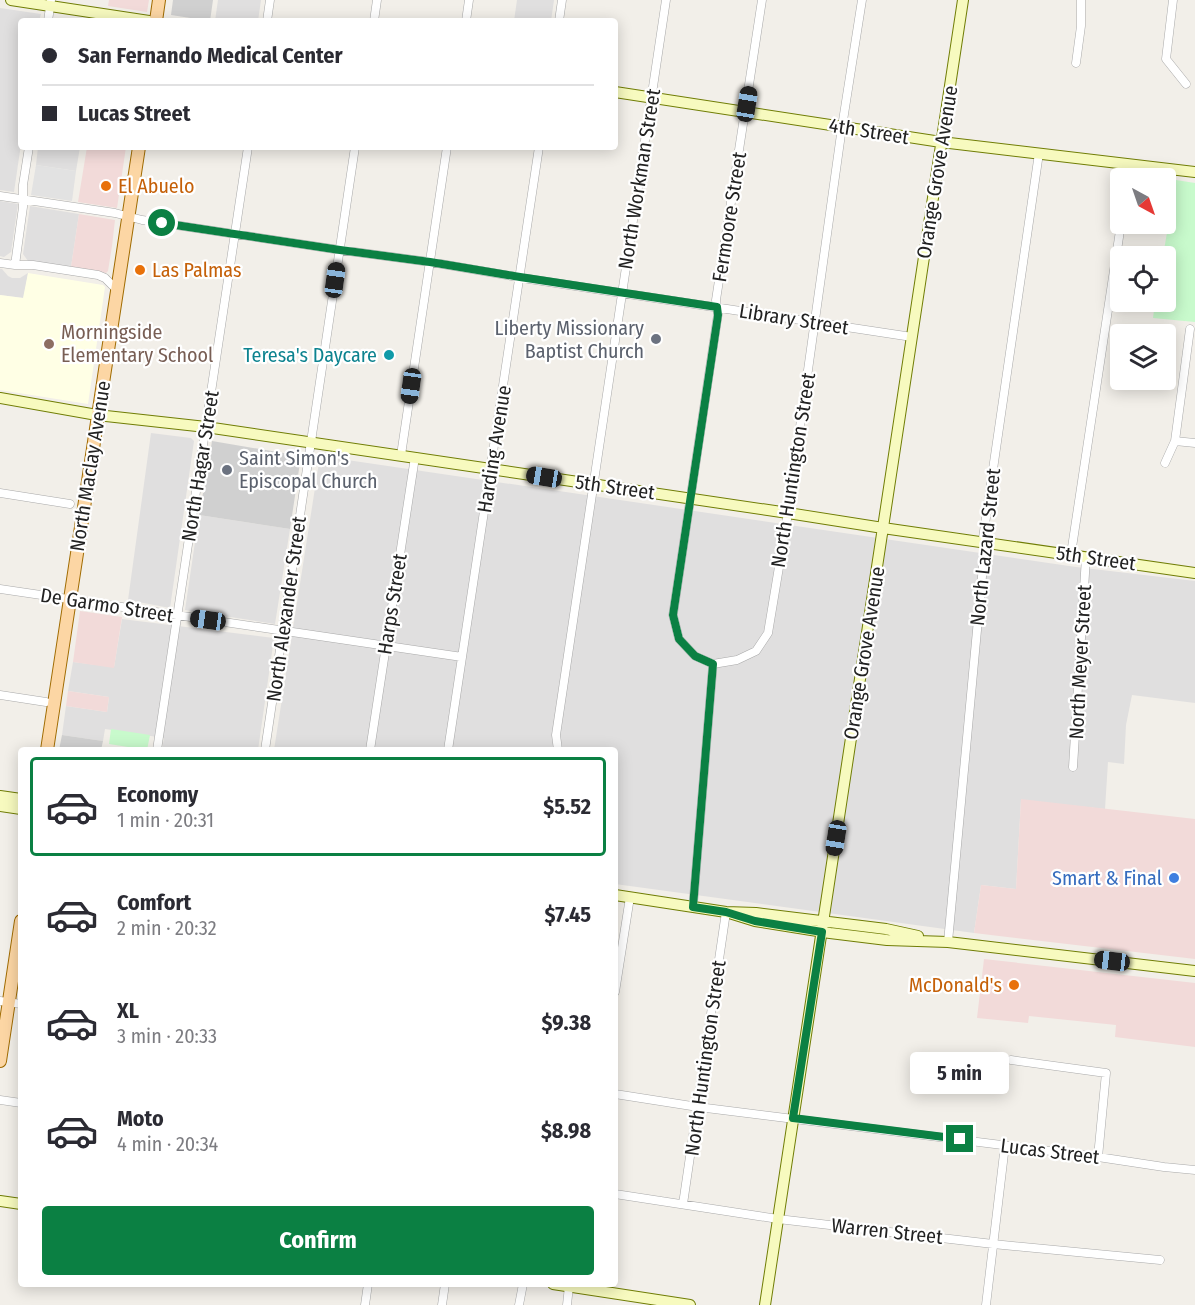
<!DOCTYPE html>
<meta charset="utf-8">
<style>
:root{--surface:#fff;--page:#f7f7f7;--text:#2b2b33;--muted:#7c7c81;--line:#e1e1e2;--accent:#0b8043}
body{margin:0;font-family:"Fira Sans Condensed",sans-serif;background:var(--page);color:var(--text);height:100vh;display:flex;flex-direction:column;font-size:22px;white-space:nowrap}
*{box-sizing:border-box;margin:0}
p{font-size:20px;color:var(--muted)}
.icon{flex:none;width:33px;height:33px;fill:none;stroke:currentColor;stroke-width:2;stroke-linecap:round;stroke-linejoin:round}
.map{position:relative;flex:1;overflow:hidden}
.panel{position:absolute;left:18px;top:747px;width:600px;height:540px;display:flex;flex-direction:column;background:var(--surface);border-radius:6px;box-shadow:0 3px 15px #0003}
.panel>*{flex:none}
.guide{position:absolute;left:18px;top:18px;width:600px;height:132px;border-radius:6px;box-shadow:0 3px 15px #0003;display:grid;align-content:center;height:132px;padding:0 24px;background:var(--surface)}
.needle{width:39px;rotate:140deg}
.tools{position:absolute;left:1110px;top:168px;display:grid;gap:12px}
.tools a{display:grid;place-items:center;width:66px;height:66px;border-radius:6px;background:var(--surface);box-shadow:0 3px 15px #0003;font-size:30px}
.end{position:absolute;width:27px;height:27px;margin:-14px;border:8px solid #0b8043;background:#fff;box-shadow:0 0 0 3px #fff}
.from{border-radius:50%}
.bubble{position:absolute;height:42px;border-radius:6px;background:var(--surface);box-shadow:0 3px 15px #0003;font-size:20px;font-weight:700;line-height:42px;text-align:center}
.car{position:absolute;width:18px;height:36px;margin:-18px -9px;border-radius:8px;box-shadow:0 0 4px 2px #0007;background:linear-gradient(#222 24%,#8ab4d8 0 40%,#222 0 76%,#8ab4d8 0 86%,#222 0)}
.guide b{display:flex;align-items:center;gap:21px;height:57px;font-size:22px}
.guide b+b{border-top:2px solid var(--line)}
.guide i{width:15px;height:15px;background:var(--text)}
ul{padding:10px 0 0;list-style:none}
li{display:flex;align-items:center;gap:18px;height:99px;margin:0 12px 9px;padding:0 12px;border:3px solid transparent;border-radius:6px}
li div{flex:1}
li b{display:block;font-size:22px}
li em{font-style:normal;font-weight:700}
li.current{border-color:var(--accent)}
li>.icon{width:54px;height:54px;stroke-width:1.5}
.button{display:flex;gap:12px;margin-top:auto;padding:12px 24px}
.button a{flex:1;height:69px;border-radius:6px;background:var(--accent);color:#fff;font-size:24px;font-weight:700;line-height:69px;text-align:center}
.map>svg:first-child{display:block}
.residential{fill:#e0dfdf}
.commercial{fill:#f2dad9}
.education{fill:#ffffe5}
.religious{fill:#d0d0d0}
.park{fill:#c8facc}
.parking{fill:#e2e2e2}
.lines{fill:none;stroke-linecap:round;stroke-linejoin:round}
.street-casing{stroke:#a9a9a9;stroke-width:9}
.secondary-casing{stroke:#707d05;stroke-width:12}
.primary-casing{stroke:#a06b00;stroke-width:14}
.street{stroke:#fff;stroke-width:8}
.secondary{stroke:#f7fabf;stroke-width:10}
.primary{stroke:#fcd6a4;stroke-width:12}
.route{stroke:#0b8043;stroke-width:8}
.food-dot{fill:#e8710a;stroke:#fff;stroke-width:2}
.worship-dot{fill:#6b7280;stroke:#fff;stroke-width:2}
.education-dot{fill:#8d6e63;stroke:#fff;stroke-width:2}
.culture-dot{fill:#0f9aa8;stroke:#fff;stroke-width:2}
.shop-dot{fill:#3f7fe0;stroke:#fff;stroke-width:2}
.labels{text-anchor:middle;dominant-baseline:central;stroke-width:4.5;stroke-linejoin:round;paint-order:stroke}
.street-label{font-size:20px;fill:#222;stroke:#fff}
.food-label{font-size:20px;fill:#c56008;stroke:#fff;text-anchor:start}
.worship-label{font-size:20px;fill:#5b616d;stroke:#fff;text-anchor:end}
.education-label{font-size:20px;fill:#785e54;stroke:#fff;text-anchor:start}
.culture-label{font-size:20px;fill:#0d838f;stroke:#fff;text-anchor:end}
.shop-label{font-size:20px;fill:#366cbe;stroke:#fff;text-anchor:end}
</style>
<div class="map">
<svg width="1195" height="1305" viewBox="0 0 1195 1305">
<rect width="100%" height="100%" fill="#f2efe9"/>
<path class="residential" d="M 218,0 L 261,0 L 258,21 L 215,21 Z
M 517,0 L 554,0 L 551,21 L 514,21 Z
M 0,8 L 41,14 L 39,21 L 21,21 L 21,144 L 14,192 L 0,190 Z
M 38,147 L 80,147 L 76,171 L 36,165 Z
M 0,201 L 18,204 L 11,252 L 4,257 L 0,256 Z
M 30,206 L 79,214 L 71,267 L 28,261 L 23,254 Z
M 0,269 L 2,269 L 8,276 L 12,278 L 20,278 L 28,273 L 24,298 L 0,295 Z
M 151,433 L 191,438 L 194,441 L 170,608 L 128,600 Z
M 320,456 L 1076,567 L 1195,581 L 1195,703 L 1132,695 L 1126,725 L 1124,764 L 1108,762 L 1105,809 L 1021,800 L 1016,889 L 981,885 L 974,933 L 615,884 L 615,750 L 274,750 Z
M 199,515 L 290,529 L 275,624 L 185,610 Z
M 122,619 L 274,638 L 258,750 L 162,750 L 164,738 L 105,729 L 103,741 L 62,735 L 66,706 L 107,712 L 109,697 L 68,691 L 73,662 L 114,667 Z"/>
<path class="commercial" d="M 109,0 L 149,0 L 147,12 L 108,6 Z
M 87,147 L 126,147 L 117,208 L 78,202 Z
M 79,214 L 115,220 L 112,246 L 108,271 L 106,273 L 71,267 Z
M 80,611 L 122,617 L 114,668 L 73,662 Z
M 68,691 L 109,697 L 107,712 L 66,706 Z
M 1021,799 L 1195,819 L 1195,959 L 974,933 L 981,885 L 1016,889 Z
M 984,959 L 1195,983 L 1195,1047 L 1115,1037 L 1116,1025 L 1029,1016 L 1028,1023 L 977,1018 Z"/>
<path class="education" d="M 28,273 L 103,285 L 105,287 L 88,404 L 0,390 L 0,295 L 23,298 Z"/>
<path class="religious" d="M 173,0 L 213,0 L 210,21 L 171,15 Z
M 212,441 L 301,456 L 290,529 L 199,515 L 203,493 L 204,493 Z
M 62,735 L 103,741 L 101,750 L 59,750 Z"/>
<path class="park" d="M 1176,180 L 1195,183 L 1195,322 L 1153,318 L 1155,302 L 1166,302 L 1166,256 L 1163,256 Z
M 111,729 L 150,735 L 147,750 L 109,744 Z"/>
<path class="parking" d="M 36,165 L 76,171 L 72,201 L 31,195 Z"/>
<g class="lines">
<g class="street-casing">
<path id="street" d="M 1173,0 L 1166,59 L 1186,84
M 48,21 L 51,0
M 267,21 L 270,0
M 374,21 L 377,0
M 466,21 L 469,0
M 559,21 L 562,0
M 1076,63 L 1081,26 L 1081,0
M 1127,178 L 1130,164
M 0,196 L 115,213 L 142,220 L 340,250 L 430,262 L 529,279 L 912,337
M 0,263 L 15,265 L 33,265 L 98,275 L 105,278 L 117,290
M 15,265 L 23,207 L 23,185 L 29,147
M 1175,441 L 1195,443
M 401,455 L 447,147
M 1165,463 L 1175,441 L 1190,329
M 0,493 L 70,504
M 1071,554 L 1121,224
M 0,589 L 462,657
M 713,664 L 695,656 L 679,639 L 673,615 L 718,314 L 716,300 L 762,0
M 0,695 L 46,702
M 157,750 L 248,147
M 265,750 L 355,147
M 370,750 L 415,457
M 448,750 L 539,147
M 558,750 L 556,735 L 666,0
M 1073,767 L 1086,557
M 693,907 L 713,664 L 737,660 L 756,651 L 768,633 L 788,513 L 842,127 L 862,0
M 948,942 L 984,555 L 983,538 L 1039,153
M 615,992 L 630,897
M 0,1001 L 21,1004
M 1011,1060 L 1106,1073 L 1098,1157
M 615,1094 L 698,1107 L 1098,1157 L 1164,1167 L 1195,1170
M 0,1100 L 21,1103
M 615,1194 L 778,1219 L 993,1244 L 1160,1260
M 683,1204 L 726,912
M 365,1305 L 368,1284
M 442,1305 L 445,1284
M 519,1305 L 523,1284
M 567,1305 L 569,1286
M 986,1305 L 1005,1145"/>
</g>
<g class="secondary-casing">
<path id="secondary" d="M 11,0 L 149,21
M 615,92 L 941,142 L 1195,172
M 0,398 L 97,415 L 206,427 L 788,513 L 883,528 L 1195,573
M 0,796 L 21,799
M 0,806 L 21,809
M 615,895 L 726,912 L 756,913 L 886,929 L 918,936
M 726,912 L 755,921 L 830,933 L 887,940 L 948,942 L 1195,971
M 0,1201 L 21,1204
M 553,1284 L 690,1305
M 765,1305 L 963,0"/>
</g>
<g class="primary-casing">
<path id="primary" d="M 156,21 L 159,0
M 47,750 L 139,147
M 0,1061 L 21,921"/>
</g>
<use href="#street" class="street"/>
<use href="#secondary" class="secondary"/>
<use href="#primary" class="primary"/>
</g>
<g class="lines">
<path class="route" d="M 162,223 L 340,250 L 430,262 L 520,277 L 717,307 L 718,315 L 673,615 L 679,639 L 695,656 L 713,664 L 693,907 L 726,912 L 755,921 L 822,932 L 793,1118 L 960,1139"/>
</g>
<g class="food-dot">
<circle cx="106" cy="186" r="6"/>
<circle cx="140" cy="270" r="6"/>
<circle cx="1014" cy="985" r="6"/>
</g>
<g class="worship-dot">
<circle cx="656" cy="339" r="6"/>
<circle cx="227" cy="470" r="6"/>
</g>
<circle class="education-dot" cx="49" cy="344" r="6"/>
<circle class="culture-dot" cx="389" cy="355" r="6"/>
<circle class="shop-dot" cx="1174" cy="878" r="6"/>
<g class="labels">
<g class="street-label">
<text transform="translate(869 131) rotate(9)">4th Street</text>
<text transform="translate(937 172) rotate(-81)">Orange Grove Avenue</text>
<text transform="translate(639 179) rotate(-81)">North Workman Street</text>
<text transform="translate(729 217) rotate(-81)">Fermoore Street</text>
<text transform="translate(794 319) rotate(9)">Library Street</text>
<text transform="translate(494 449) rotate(-81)">Harding Avenue</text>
<text transform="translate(90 466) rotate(-81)">North Maclay Avenue</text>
<text transform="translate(200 466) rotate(-81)">North Hagar Street</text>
<text transform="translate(793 470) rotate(-81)">North Huntington Street</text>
<text transform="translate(615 487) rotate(8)">5th Street</text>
<text transform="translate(985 547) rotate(-84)">North Lazard Street</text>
<text transform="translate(1096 558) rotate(8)">5th Street</text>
<text transform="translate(392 604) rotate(-81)">Harps Street</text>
<text transform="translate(107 605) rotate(9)">De Garmo Street</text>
<text transform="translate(286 609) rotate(-82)">North Alexander Street</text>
<text transform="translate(864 653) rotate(-81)">Orange Grove Avenue</text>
<text transform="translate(1080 662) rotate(-87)">North Meyer Street</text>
<text transform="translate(705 1058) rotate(-82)">North Huntington Street</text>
<text transform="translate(1050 1151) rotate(7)">Lucas Street</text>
<text transform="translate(887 1231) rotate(6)">Warren Street</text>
</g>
<g class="food-label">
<text x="118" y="186">El Abuelo</text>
<text x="152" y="270">Las Palmas</text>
<text x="1002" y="985" text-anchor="end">McDonald's</text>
</g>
<g class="worship-label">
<text x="644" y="328">Liberty Missionary<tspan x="644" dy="23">Baptist Church</tspan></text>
<text x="239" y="458" text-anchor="start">Saint Simon's<tspan x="239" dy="23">Episcopal Church</tspan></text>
</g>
<g class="education-label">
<text x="61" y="332">Morningside<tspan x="61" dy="23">Elementary School</tspan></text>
</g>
<g class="culture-label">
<text x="377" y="355">Teresa's Daycare</text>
</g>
<g class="shop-label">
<text x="1162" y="878">Smart &amp; Final</text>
</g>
</g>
</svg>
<div class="tools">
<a><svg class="needle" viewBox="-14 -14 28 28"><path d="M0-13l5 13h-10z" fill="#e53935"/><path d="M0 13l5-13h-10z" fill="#7c7c81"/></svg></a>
<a><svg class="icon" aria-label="locate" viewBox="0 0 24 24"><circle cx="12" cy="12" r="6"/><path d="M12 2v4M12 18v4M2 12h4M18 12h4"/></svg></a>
<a><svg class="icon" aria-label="layers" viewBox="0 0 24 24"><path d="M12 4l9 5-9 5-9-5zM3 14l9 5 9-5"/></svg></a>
</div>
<i class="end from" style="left:162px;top:223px"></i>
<i class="end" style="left:960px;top:1139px"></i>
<div class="bubble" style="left:910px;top:1052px;width:99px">5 min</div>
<i class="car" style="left:747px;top:104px;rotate:9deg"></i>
<i class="car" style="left:335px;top:280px;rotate:8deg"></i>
<i class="car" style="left:411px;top:386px;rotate:188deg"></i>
<i class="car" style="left:544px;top:477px;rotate:279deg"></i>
<i class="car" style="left:208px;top:620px;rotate:278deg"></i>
<i class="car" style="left:836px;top:838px;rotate:189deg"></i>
<i class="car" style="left:1112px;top:961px;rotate:277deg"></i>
<div class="guide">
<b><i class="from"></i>San Fernando Medical Center</b>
<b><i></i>Lucas Street</b>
</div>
<section class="panel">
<ul>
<li class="current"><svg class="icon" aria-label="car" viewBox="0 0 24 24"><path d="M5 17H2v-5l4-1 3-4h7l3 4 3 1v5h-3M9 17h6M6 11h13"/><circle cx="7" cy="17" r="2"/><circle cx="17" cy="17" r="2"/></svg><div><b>Economy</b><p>1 min · 20:31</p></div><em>$5.52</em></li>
<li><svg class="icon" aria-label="car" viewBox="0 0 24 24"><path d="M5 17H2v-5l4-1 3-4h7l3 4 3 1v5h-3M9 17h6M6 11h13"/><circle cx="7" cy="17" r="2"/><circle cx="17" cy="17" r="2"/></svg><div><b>Comfort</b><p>2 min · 20:32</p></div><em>$7.45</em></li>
<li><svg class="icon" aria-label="car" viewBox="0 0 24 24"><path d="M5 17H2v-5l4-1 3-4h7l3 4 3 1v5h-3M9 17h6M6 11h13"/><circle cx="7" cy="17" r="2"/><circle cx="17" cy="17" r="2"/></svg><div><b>XL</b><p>3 min · 20:33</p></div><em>$9.38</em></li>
<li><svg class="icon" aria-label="car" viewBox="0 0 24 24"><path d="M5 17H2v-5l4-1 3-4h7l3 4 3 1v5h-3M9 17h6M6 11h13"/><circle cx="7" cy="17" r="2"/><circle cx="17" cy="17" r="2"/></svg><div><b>Moto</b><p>4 min · 20:34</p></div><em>$8.98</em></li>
</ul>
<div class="button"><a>Confirm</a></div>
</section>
</div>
